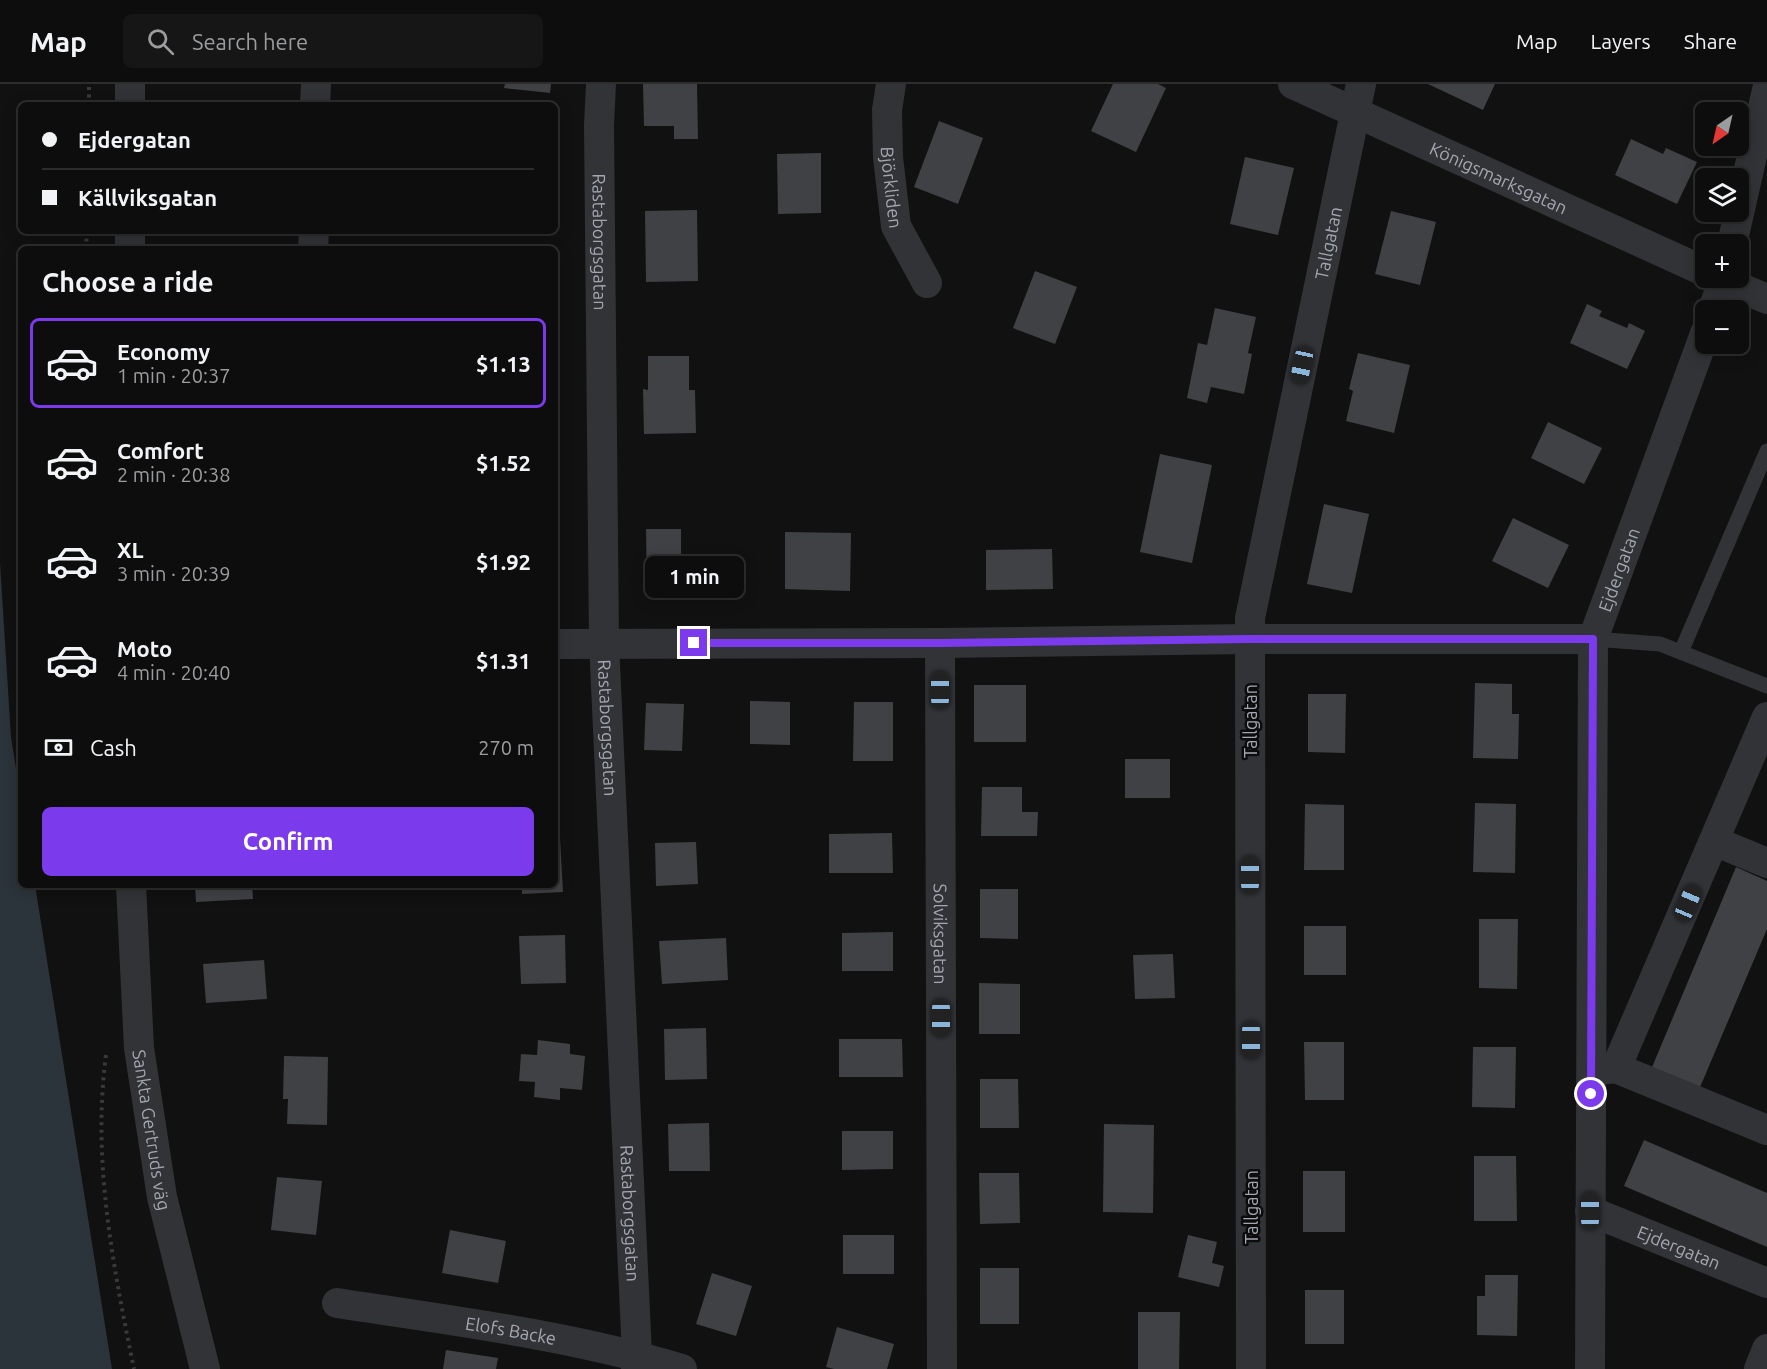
<!DOCTYPE html>
<meta charset="utf-8">
<style>
:root{--surface:#0d0d0e;--page:#161617;--text:#f1f3f6;--muted:#9a9c9e;--line:#2d2d2e;--accent:#7c3aed}
body{margin:0;font-family:Ubuntu,sans-serif;background:var(--page);color:var(--text);height:100vh;display:flex;flex-direction:column;font-size:22px;white-space:nowrap}
*{box-sizing:border-box;margin:0}
p{font-size:20px;color:var(--muted)}
.icon{flex:none;width:33px;height:33px;fill:none;stroke:currentColor;stroke-width:2;stroke-linecap:round;stroke-linejoin:round}
.map{position:relative;flex:1;overflow:hidden}
.drawer{position:absolute;left:18px;top:162px;width:540px;height:642px;display:flex;flex-direction:column;background:var(--surface);border-radius:9px;box-shadow:0 3px 15px #0003,0 0 0 2px var(--line)}
.drawer>*{flex:none}
.top-card{position:absolute;left:18px;top:18px;width:540px;height:132px;border-radius:9px;box-shadow:0 3px 15px #0003,0 0 0 2px var(--line);display:grid;align-content:center;height:132px;padding:0 24px;background:var(--surface)}
.needle{width:39px;rotate:214deg}
.controls{position:absolute;left:1695px;top:18px;display:grid;gap:12px}
.controls a{display:grid;place-items:center;width:54px;height:54px;border-radius:9px;background:var(--surface);box-shadow:0 3px 15px #0003,0 0 0 2px var(--line);font-size:30px}
.end{position:absolute;width:27px;height:27px;margin:-14px;border:8px solid #7c3aed;background:#fff;box-shadow:0 0 0 3px #fff}
.from{border-radius:50%}
.bubble{position:absolute;height:42px;border-radius:9px;background:var(--surface);box-shadow:0 3px 15px #0003,0 0 0 2px var(--line);font-size:20px;font-weight:700;line-height:42px;text-align:center}
.car{position:absolute;width:18px;height:36px;margin:-18px -9px;border-radius:8px;box-shadow:0 0 4px 2px #0007;background:linear-gradient(#222 24%,#8ab4d8 0 40%,#222 0 76%,#8ab4d8 0 86%,#222 0)}
.top-card b{display:flex;align-items:center;gap:21px;height:57px;font-size:22px}
.top-card b+b{border-top:2px solid var(--line)}
.top-card i{width:15px;height:15px;background:var(--text)}
ul{padding:0;list-style:none}
li{display:flex;align-items:center;gap:18px;height:90px;margin:0 12px 9px;padding:0 12px;border:3px solid transparent;border-radius:9px}
li div{flex:1}
li b{display:block;font-size:22px}
li em{font-style:normal;font-weight:700}
li.current{border-color:var(--accent)}
li>.icon{width:54px;height:54px;stroke-width:1.5}
h2{padding:0 24px;font-size:27px;line-height:72px}
.pay{display:flex;align-items:center;gap:15px;height:66px;padding:0 24px;font-size:22px}
.pay p{margin-inline-start:auto}
.action{display:flex;gap:12px;margin-top:auto;padding:12px 24px}
.action a{flex:1;height:69px;border-radius:9px;background:var(--accent);color:#fff;font-size:24px;font-weight:700;line-height:69px;text-align:center}
header{display:flex;align-items:center;gap:36px;box-sizing:border-box;height:84px;padding:0 30px;background:var(--surface);border-bottom:2px solid var(--line)}
header strong{font-size:28px}
nav{display:flex;gap:33px;margin-inline-start:auto;font-size:21px}
.search{width:420px;height:54px;background:var(--page);display:flex;align-items:center;gap:15px;box-sizing:border-box;padding:0 21px;border-radius:9px;color:var(--muted);font-size:22px}
.map>svg:first-child{display:block}
.water{fill:#2b343a}
.building{fill:#404145}
.lines{fill:none;stroke-linecap:round;stroke-linejoin:round}
.path{stroke:#383a3e;stroke-width:4;stroke-dasharray:3 4.5;stroke-linecap:butt}
.lane{stroke:#323337;stroke-width:15}
.street{stroke:#323337;stroke-width:30}
.route{stroke:#7c3aed;stroke-width:8}
.labels{text-anchor:middle;dominant-baseline:central;stroke-width:5;stroke-linejoin:round;paint-order:stroke}
.street-label{font-size:18px;fill:#a2a8b2;stroke:#0c0c0d}
</style>
<header>
<strong>Map</strong>
<div class="search"><svg class="icon" aria-label="search" viewBox="0 0 24 24"><circle cx="10" cy="10" r="6"/><path d="M15 15l6 6"/></svg>Search here</div>
<nav><a>Map</a><a>Layers</a><a>Share</a></nav>
</header>
<div class="map">
<svg width="1767" height="1285" viewBox="0 0 1767 1285">
<rect width="100%" height="100%" fill="#111112"/>
<path class="water" d="M 0,479 L 11,653 L 21,716 L 21,801 L 35,801 L 112,1285 L 0,1285 Z"/>
<path class="building" d="M 505,0 L 551,0 L 550,9 L 504,4 Z
M 643,0 L 697,0 L 698,55 L 674,55 L 674,42 L 644,42 Z
M 1113,0 L 1158,0 L 1166,4 L 1136,68 L 1091,47 Z
M 1428,0 L 1495,0 L 1483,26 Z
M 939,37 L 983,54 L 958,120 L 914,103 Z
M 1631,55 L 1663,70 L 1666,64 L 1697,78 L 1677,120 L 1615,91 Z
M 821,69 L 821,129 L 778,130 L 777,70 Z
M 1245,73 L 1294,84 L 1278,151 L 1230,140 Z
M 697,126 L 698,197 L 646,198 L 645,127 Z
M 1391,127 L 1436,138 L 1420,201 L 1375,190 Z
M 1035,187 L 1077,203 L 1055,260 L 1013,244 Z
M 1587,220 L 1602,227 L 1599,232 L 1627,244 L 1629,239 L 1645,247 L 1627,285 L 1570,259 Z
M 1215,224 L 1256,233 L 1248,269 L 1252,270 L 1244,310 L 1211,303 L 1207,319 L 1187,314 L 1198,259 L 1207,261 Z
M 1358,269 L 1410,281 L 1394,349 L 1346,337 L 1353,307 L 1349,305 Z
M 648,272 L 689,272 L 689,306 L 695,306 L 696,349 L 644,350 L 643,305 L 648,306 Z
M 1548,338 L 1602,364 L 1584,400 L 1531,374 Z
M 1160,370 L 1212,381 L 1192,479 L 1140,468 Z
M 1324,420 L 1369,430 L 1352,509 L 1307,500 Z
M 1513,434 L 1569,461 L 1548,504 L 1492,477 Z
M 646,445 L 681,445 L 681,487 L 709,487 L 710,510 L 647,511 Z
M 785,448 L 851,449 L 850,507 L 785,505 Z
M 1052,465 L 1053,505 L 986,506 L 986,466 Z
M 1475,599 L 1512,600 L 1512,630 L 1519,630 L 1518,675 L 1473,674 Z
M 974,601 L 1026,601 L 1026,658 L 974,658 Z
M 1308,610 L 1346,610 L 1345,669 L 1308,668 Z
M 750,617 L 790,618 L 790,661 L 750,660 Z
M 854,618 L 893,618 L 893,677 L 853,677 Z
M 646,619 L 684,620 L 682,667 L 644,666 Z
M 1125,675 L 1170,675 L 1170,714 L 1125,714 Z
M 982,703 L 1022,703 L 1022,728 L 1038,728 L 1037,752 L 981,752 Z
M 1475,719 L 1516,720 L 1515,789 L 1473,788 Z
M 1305,720 L 1344,721 L 1344,786 L 1304,786 Z
M 892,749 L 893,789 L 829,789 L 829,750 Z
M 555,754 L 560,754 L 563,808 L 522,810 L 522,801 L 555,801 Z
M 696,758 L 698,800 L 656,802 L 655,759 Z
M 1736,783 L 1767,797 L 1767,845 L 1698,1008 L 1650,988 Z
M 195,801 L 252,801 L 253,815 L 196,818 Z
M 980,805 L 1018,805 L 1018,855 L 980,854 Z
M 1479,835 L 1518,835 L 1517,905 L 1479,904 Z
M 1304,842 L 1346,842 L 1346,891 L 1304,891 Z
M 893,848 L 893,887 L 842,887 L 842,849 Z
M 565,851 L 566,899 L 521,900 L 519,852 Z
M 726,854 L 728,896 L 662,900 L 659,857 Z
M 1173,870 L 1175,914 L 1135,915 L 1133,871 Z
M 264,876 L 267,915 L 206,919 L 203,880 Z
M 979,899 L 1020,900 L 1020,950 L 979,950 Z
M 706,944 L 707,995 L 665,996 L 664,945 Z
M 839,955 L 902,955 L 903,993 L 839,993 Z
M 538,956 L 570,960 L 570,970 L 585,972 L 582,1006 L 560,1004 L 560,1016 L 534,1013 L 535,998 L 519,997 L 521,970 L 537,971 Z
M 1304,958 L 1344,958 L 1344,1016 L 1305,1016 Z
M 1473,963 L 1516,963 L 1515,1024 L 1472,1023 Z
M 284,972 L 328,973 L 327,1041 L 287,1040 L 288,1015 L 283,1015 Z
M 980,995 L 1018,995 L 1019,1044 L 980,1044 Z
M 709,1039 L 710,1087 L 669,1087 L 668,1040 Z
M 1104,1040 L 1154,1041 L 1153,1129 L 1103,1128 Z
M 842,1047 L 893,1047 L 893,1085 L 842,1086 Z
M 1644,1056 L 1767,1109 L 1767,1163 L 1624,1102 Z
M 1474,1072 L 1516,1072 L 1517,1137 L 1474,1137 Z
M 1303,1087 L 1345,1087 L 1345,1148 L 1303,1148 Z
M 979,1089 L 1019,1089 L 1020,1139 L 980,1140 Z
M 277,1093 L 322,1097 L 316,1151 L 271,1146 Z
M 450,1146 L 506,1157 L 498,1199 L 442,1189 Z
M 843,1151 L 894,1151 L 894,1190 L 843,1190 Z
M 1188,1151 L 1217,1158 L 1212,1179 L 1224,1182 L 1219,1203 L 1178,1193 Z
M 980,1184 L 1019,1184 L 1019,1240 L 980,1240 Z
M 712,1189 L 752,1202 L 736,1252 L 696,1240 Z
M 1485,1191 L 1518,1191 L 1517,1252 L 1477,1251 L 1477,1212 L 1485,1212 Z
M 1305,1206 L 1344,1206 L 1344,1260 L 1305,1260 Z
M 1138,1228 L 1180,1228 L 1179,1285 L 1138,1285 Z
M 837,1243 L 894,1260 L 887,1285 L 834,1285 L 826,1283 Z
M 446,1266 L 498,1274 L 496,1285 L 443,1285 Z"/>
<g class="lines">
<path class="path" d="M 89,21 L 89,0
M 86,165 L 87,147
M 106,971 C 92,1076 113,1182 134,1285"/>
<path class="lane" d="M 1593,555 L 1660,560 L 1767,602
M 1681,568 L 1767,367"/>
<g class="street">
<path d="M 130,0 L 130,21"/>
<path id="s1" d="M 601,0 L 599,41 L 604,559 L 637,1271 L 636,1285"/>
<path id="s2" d="M 891,0 L 887,26 L 888,73 L 896,142 L 927,199"/>
<path id="s3" d="M 1293,0 L 1706,188"/>
<path d="M 315,21 L 316,0"/>
<path d="M 130,147 L 130,165"/>
<path d="M 1732,160 L 1767,6"/>
<path d="M 313,165 L 314,147"/>
<path d="M 1717,194 L 1767,215"/>
<path d="M 1713,226 L 1724,194"/>
<path id="s4" d="M 940,559 L 942,1285"/>
<path d="M 555,560 L 940,559 L 1250,555 L 1593,555"/>
<path d="M 1714,757 L 1767,779"/>
<path id="s5" d="M 131,801 L 139,964 L 162,1113 L 205,1285"/>
<path d="M 1616,984 L 1767,633"/>
<path d="M 1597,986 L 1616,984 L 1767,1046"/>
<path id="s6" d="M 1590,1127 L 1767,1199"/>
<path id="s7" d="M 337,1219 C 453,1237 570,1251 682,1285"/>
<path id="s8" d="M 1251,1285 L 1250,534 L 1361,0"/>
<path id="s9" d="M 1590,1285 L 1593,555 L 1706,247"/>
<path d="M 1759,1285 L 1767,1265"/>
</g>
</g>
<g class="lines">
<path class="route" d="M 694,559 L 940,559 L 1250,555 L 1593,555 L 1591,1010"/>
</g>
<g class="labels">
<g class="street-label">
<text stroke="none"><textPath href="#s3" startOffset="226">Königsmarksgatan</textPath></text>
<text stroke="none"><textPath href="#s2" startOffset="104">Björkliden</textPath></text>
<text stroke="none"><textPath href="#s1" startOffset="158">Rastaborgsgatan</textPath></text>
<text stroke="none"><textPath href="#s8" startOffset="1134">Tallgatan</textPath></text>
<text stroke="none"><textPath href="#s9" startOffset="804">Ejdergatan</textPath></text>
<text transform="translate(1250 637) rotate(-90)">Tallgatan</text>
<text stroke="none"><textPath href="#s1" startOffset="644">Rastaborgsgatan</textPath></text>
<text stroke="none"><textPath href="#s4" startOffset="291">Solviksgatan</textPath></text>
<text stroke="none"><textPath href="#s5" startOffset="246">Sankta Gertruds väg</textPath></text>
<text transform="translate(1251 1123) rotate(-90)">Tallgatan</text>
<text stroke="none"><textPath href="#s1" startOffset="1130">Rastaborgsgatan</textPath></text>
<text stroke="none"><textPath href="#s6" startOffset="96">Ejdergatan</textPath></text>
<text stroke="none"><textPath href="#s7" startOffset="176">Elofs Backe</textPath></text>
</g>
</g>
</svg>
<div class="controls">
<a><svg class="needle" viewBox="-14 -14 28 28"><path d="M0-13l5 13h-10z" fill="#e53935"/><path d="M0 13l5-13h-10z" fill="#9a9c9e"/></svg></a>
<a><svg class="icon" aria-label="layers" viewBox="0 0 24 24"><path d="M12 4l9 5-9 5-9-5zM3 14l9 5 9-5"/></svg></a>
<a>+</a>
<a>−</a>
</div>
<i class="end from" style="left:1591px;top:1010px"></i>
<i class="end" style="left:694px;top:559px"></i>
<div class="bubble" style="left:645px;top:472px;width:99px">1 min</div>
<i class="car" style="left:1302px;top:281px;rotate:192deg"></i>
<i class="car" style="left:940px;top:606px;rotate:0deg"></i>
<i class="car" style="left:1250px;top:791px;rotate:0deg"></i>
<i class="car" style="left:1688px;top:819px;rotate:23deg"></i>
<i class="car" style="left:941px;top:934px;rotate:180deg"></i>
<i class="car" style="left:1251px;top:956px;rotate:180deg"></i>
<i class="car" style="left:1590px;top:1127px;rotate:0deg"></i>
<div class="top-card">
<b><i class="from"></i>Ejdergatan</b>
<b><i></i>Källviksgatan</b>
</div>
<section class="drawer">
<h2>Choose a ride</h2>
<ul>
<li class="current"><svg class="icon" aria-label="car" viewBox="0 0 24 24"><path d="M5 17H2v-5l4-1 3-4h7l3 4 3 1v5h-3M9 17h6M6 11h13"/><circle cx="7" cy="17" r="2"/><circle cx="17" cy="17" r="2"/></svg><div><b>Economy</b><p>1 min · 20:37</p></div><em>$1.13</em></li>
<li><svg class="icon" aria-label="car" viewBox="0 0 24 24"><path d="M5 17H2v-5l4-1 3-4h7l3 4 3 1v5h-3M9 17h6M6 11h13"/><circle cx="7" cy="17" r="2"/><circle cx="17" cy="17" r="2"/></svg><div><b>Comfort</b><p>2 min · 20:38</p></div><em>$1.52</em></li>
<li><svg class="icon" aria-label="car" viewBox="0 0 24 24"><path d="M5 17H2v-5l4-1 3-4h7l3 4 3 1v5h-3M9 17h6M6 11h13"/><circle cx="7" cy="17" r="2"/><circle cx="17" cy="17" r="2"/></svg><div><b>XL</b><p>3 min · 20:39</p></div><em>$1.92</em></li>
<li><svg class="icon" aria-label="car" viewBox="0 0 24 24"><path d="M5 17H2v-5l4-1 3-4h7l3 4 3 1v5h-3M9 17h6M6 11h13"/><circle cx="7" cy="17" r="2"/><circle cx="17" cy="17" r="2"/></svg><div><b>Moto</b><p>4 min · 20:40</p></div><em>$1.31</em></li>
</ul>
<div class="pay"><svg class="icon" aria-label="cash" viewBox="0 0 24 24"><path d="M3 7h18v10H3z"/><circle cx="12" cy="12" r="2"/></svg>Cash<p>270 m</p></div>
<div class="action"><a>Confirm</a></div>
</section>
</div>
